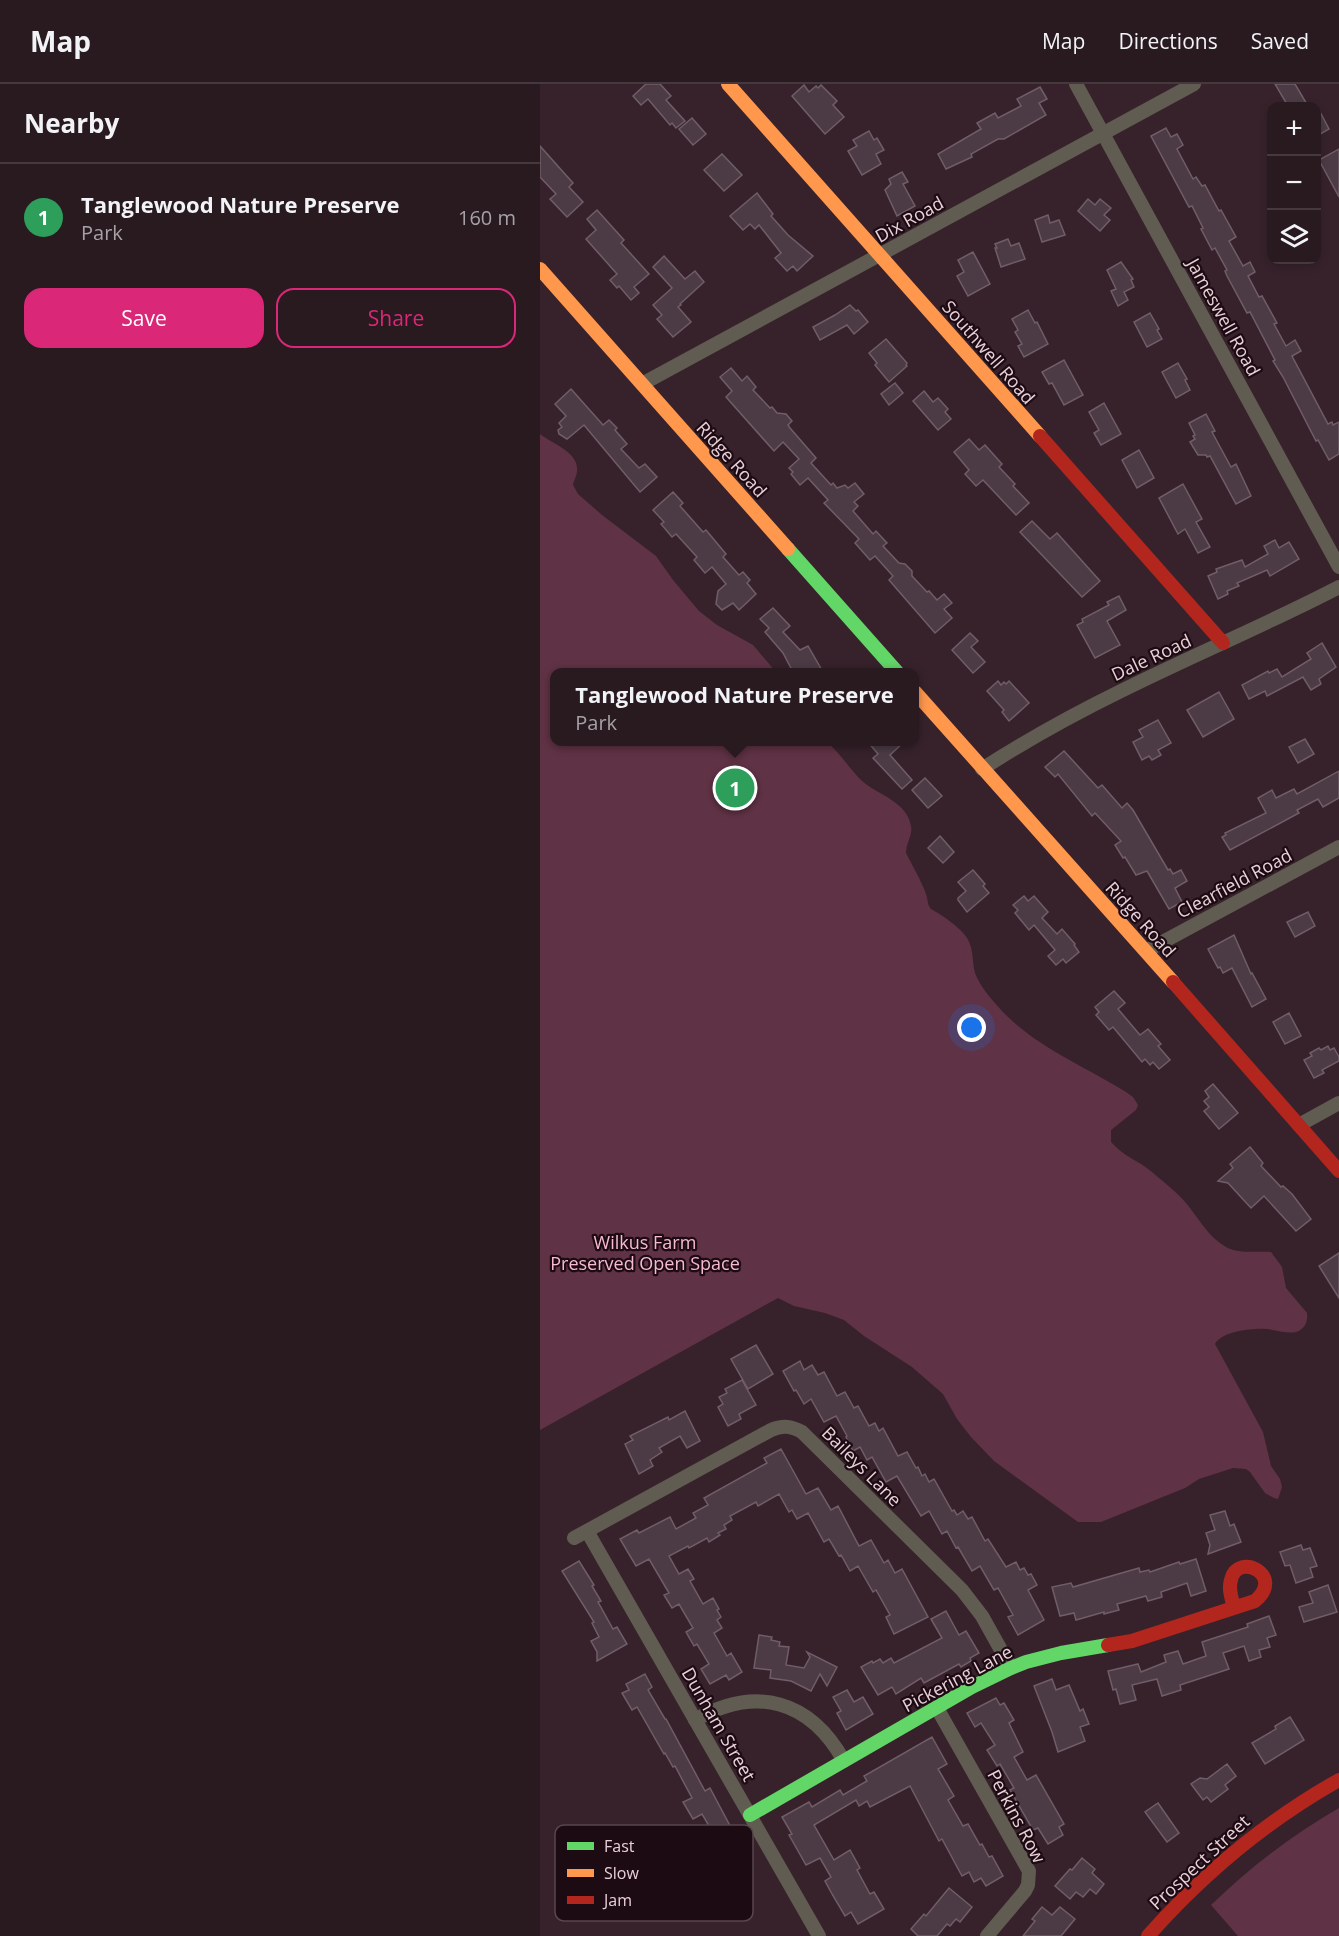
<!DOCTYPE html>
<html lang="en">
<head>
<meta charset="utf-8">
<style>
	:root { --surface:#291a20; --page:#312329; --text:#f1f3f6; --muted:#a5a1a5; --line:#45383e; --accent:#db2777 }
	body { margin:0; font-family:"Open Sans",sans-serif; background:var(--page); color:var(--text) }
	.controls { position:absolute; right:18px; top:18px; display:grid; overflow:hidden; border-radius:12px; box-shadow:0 3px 9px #0003 }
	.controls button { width:54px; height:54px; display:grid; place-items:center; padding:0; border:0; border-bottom:2px solid var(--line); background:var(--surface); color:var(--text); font:30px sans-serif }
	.you { position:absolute; left:432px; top:944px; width:21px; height:21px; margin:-15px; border:4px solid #fff; border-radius:50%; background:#1a73e8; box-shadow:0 0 0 9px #1a73e833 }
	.badge { display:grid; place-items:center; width:39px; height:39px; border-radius:50%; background:var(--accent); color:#fff; font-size:20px; font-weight:700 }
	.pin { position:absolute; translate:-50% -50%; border:3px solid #fff; box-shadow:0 2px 6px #0006 }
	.popup { position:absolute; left:10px; top:584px; width:369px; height:78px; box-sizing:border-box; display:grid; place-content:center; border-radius:12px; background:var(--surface); filter:drop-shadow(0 2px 4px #0005); font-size:20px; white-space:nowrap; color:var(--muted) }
	.popup b { font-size:22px; color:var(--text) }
	.popup::after { content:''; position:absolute; left:50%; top:100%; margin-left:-12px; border:12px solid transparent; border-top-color:var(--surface) }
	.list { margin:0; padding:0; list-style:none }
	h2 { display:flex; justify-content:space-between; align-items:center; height:78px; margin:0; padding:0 24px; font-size:26px }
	h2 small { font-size:20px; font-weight:400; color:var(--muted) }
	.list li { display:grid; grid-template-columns:39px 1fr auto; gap:18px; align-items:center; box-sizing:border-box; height:108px; padding:0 24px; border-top:2px solid var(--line) }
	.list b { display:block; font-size:22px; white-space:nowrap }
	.list p { margin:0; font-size:20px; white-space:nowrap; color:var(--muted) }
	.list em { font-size:20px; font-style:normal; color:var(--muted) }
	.actions { display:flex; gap:12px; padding:18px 24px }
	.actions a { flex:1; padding:14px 0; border:2px solid var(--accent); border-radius:18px; text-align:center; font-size:21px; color:var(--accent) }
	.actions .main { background:var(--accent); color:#fff }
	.icon { flex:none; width:33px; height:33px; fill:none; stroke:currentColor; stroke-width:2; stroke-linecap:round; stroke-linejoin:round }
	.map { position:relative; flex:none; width:799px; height:1852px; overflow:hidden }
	header { display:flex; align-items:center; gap:36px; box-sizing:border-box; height:84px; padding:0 30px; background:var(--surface); border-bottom:2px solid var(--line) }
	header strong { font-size:28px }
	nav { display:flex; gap:33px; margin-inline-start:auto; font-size:21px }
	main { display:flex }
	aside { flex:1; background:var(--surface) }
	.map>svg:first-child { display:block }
	.green { fill:#603245 }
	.building { fill:#4c3b45; stroke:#6f5d67; stroke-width:1.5 }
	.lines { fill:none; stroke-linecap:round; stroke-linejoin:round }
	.street { stroke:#605c51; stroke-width:14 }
	.fast { stroke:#63d668; stroke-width:14 }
	.slow { stroke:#ff974d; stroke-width:14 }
	.jam { stroke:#b3261e; stroke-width:14 }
	.labels { text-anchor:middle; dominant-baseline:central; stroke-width:4.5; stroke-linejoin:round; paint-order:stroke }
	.street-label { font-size:18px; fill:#e9d0d9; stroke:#1c0b12 }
	.park-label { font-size:18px; fill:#f9b9d1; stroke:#1c0b12 }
	.key { fill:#1c0b12; stroke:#5a464e; stroke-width:1.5 }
	.key-label { font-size:16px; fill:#e9d0d9 }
</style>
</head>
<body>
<header>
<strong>Map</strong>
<nav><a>Map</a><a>Directions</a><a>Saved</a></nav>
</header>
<main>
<aside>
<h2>Nearby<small></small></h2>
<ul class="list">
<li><span class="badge" style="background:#2e9e5b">1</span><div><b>Tanglewood Nature Preserve</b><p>Park</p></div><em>160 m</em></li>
</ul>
<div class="actions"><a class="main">Save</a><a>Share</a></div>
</aside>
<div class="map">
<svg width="799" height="1852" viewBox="0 0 799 1852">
	<rect width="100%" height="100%" fill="#37222b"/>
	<!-- green -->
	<g class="green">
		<path d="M 0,350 C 11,359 39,368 37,387 C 37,391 34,396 33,401 L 38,410 L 62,431 L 116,472 L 133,496 L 159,527 L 177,541 L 213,561 L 236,588 L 15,588 L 15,658 L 287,658 C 300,669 309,684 321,696 C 337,711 367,717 371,742 C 373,751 366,759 366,769 C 373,783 381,796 386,810 C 388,816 387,820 391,825 C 403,832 419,842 427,854 C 434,865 432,878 435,889 C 440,903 453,917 462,927 C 496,963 544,982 586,1008 L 593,1013 L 598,1021 L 596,1026 L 571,1046 L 571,1058 C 584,1073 598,1076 612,1088 C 622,1097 637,1108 646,1119 C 658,1133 668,1153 686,1163 C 698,1170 717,1167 731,1168 L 742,1183 L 746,1204 L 767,1229 C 768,1238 765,1245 756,1248 C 748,1250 736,1246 727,1245 C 713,1244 682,1247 675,1260 L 723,1348 L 731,1382 L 740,1395 L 742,1403 L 738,1415 L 734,1414 L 725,1409 L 710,1388 L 706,1385 L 693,1384 L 659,1395 L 645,1404 L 561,1438 L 538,1438 L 454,1377 L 431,1353 L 417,1335 L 403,1310 L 372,1283 L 324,1252 L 304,1236 L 285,1229 L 254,1222 L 238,1214 L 0,1346 Z"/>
		<path d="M 799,1724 L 799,1852 L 698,1852 L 671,1821 C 710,1783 752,1751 799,1724 Z"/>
	</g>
	<!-- building -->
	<g class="building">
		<polygon points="106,0 120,0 131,12 126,16 145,37 136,44 132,39 130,41 108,15 101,21 93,12"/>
		<polygon points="735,0 755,0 768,22 748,22"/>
		<polygon points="264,1 269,8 276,2 278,4 281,1 297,17 293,21 304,33 285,50 252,12"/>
		<polygon points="500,3 507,15 499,19 506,31 464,55 458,55 431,70 432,73 406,85 398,70 441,45 437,39 455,29 458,34 481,22 477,15"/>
		<polygon points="777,22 789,45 777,52"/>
		<polygon points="152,34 166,50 153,61 139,45"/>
		<polygon points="626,44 631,53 637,50 643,61 637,65 653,95 656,93 662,102 665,101 679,127 681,126 696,153 689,157 703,182 710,178 715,188 708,192 719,213 722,212 737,239 734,240 746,262 755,256 761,267 752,272 788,340 792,338 793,341 799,338 799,370 789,376 778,356 776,357 743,293 733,277 735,276 710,228 707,229 687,192 685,187 687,186 675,164 672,166 661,145 663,144 652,122 649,123 611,52"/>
		<polygon points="329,47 334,56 337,54 344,66 336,70 341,80 322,91 308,67 317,62 313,56"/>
		<polygon points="0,62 33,99 29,103 43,118 27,133 10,115 16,110 0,93"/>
		<polygon points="799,65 799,113 779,76"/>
		<polygon points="182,70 202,91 184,107 164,86"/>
		<polygon points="362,88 368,98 363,100 375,122 357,132 345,106 351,100 349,95"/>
		<polygon points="217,109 233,130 231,132 248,151 273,172 257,187 253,182 247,187 235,174 241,169 219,141 215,145 210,140 203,146 190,132"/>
		<polygon points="548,115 555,121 560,115 571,124 564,131 570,136 560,147 538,127"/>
		<polygon points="57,126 84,156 81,159 109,190 94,203 99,209 91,216 79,202 77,204 70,196 77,190 46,155 56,146 47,135"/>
		<polygon points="508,131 510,139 519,136 525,151 502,158 495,136"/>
		<polygon points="468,155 471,162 479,159 485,175 461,183 455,164 457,164 455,160"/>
		<polygon points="433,168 450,200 428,212 417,192 424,188 418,176"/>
		<polygon points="124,172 145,195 155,187 164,198 140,220 141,221 138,223 151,238 133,253 117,235 122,231 113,221 132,204 113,183"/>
		<polygon points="581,178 593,195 591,196 594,203 584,208 588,216 578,222 571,207 576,205 567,186"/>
		<polygon points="310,221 316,227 318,226 328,238 314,250 307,241 280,256 273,243 295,231"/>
		<polygon points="488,226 495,239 497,238 508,260 484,273 478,262 482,260 475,248 478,246 472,235"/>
		<polygon points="610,229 619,245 617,246 622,255 607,263 594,238"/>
		<polygon points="346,255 367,279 366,281 367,282 349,298 335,281 337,279 329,269"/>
		<polygon points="524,276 543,311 524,321 512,299 509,300 502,288"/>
		<polygon points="638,279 647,295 645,296 650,306 636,314 622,288"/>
		<polygon points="191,284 202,297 207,292 216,303 213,306 230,324 232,323 237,329 246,330 252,337 248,341 250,344 276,374 271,379 291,401 293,399 297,404 305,401 308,404 315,399 324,410 314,418 318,422 313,427 333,450 336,447 347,459 343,462 359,479 365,480 372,487 372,492 387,508 389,507 397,516 404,510 412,519 404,525 412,534 395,549 349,496 353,492 335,472 330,476 315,459 319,455 284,419 288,416 268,394 260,401 251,390 253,388 249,384 259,375 243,358 234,367 186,313 192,307 180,293"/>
		<polygon points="355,299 363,309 349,321 341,310"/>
		<polygon points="31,305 63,341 69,336 77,344 75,346 87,360 81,365 99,384 105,380 117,393 100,408 44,341 27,355 19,350 18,346 22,343 19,339 26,332 15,320"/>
		<polygon points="384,307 393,318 398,314 408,325 405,328 411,335 398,346 373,317"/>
		<polygon points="564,319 581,350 561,361 554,349 559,346 549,328"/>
		<polygon points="666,330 675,347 672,348 691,383 696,380 711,412 696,420 670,372 667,373 666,371 658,371 650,358 655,355 653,352 655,351 649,339"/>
		<polygon points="429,355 439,366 445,361 462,380 459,383 475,400 473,402 489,419 476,431 443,396 436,402 425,390 429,386 414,368"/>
		<polygon points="599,366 614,394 597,404 582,376"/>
		<polygon points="643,400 662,435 656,438 670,463 658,469 645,445 638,450 619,414"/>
		<polygon points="133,408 143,419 140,422 163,448 166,446 186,470 183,473 199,491 203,488 210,496 207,499 216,510 199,526 193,519 182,526 176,520 178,507 186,500 172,483 165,489 154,476 157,473 136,450 132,453 121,440 124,438 113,426"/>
		<polygon points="492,437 510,455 517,449 560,497 542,513 480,448"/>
		<polygon points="735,456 739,464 749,458 759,475 730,492 727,486 697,499 699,502 687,507 688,510 678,515 668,492 677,488 676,485 702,476 705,483 728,470 724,462"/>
		<polygon points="579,512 586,526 567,537 580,561 555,574 537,541 543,538 542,535 569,521 567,518"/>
		<polygon points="233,524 250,542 243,548 260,566 268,562 283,588 253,588 243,569 225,548 229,544 220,535"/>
		<polygon points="430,549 438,557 431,563 445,578 433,589 412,566"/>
		<polygon points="782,559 796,583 779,595 781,600 771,606 763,593 727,612 725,607 709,615 702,601 728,587 729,589 737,585 742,593 771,575 767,569"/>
		<polygon points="458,597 461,601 464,598 466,600 469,597 489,619 469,637 462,628 464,626 447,607"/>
		<polygon points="679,608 694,635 663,653 647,626"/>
		<polygon points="618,636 631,659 618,666 621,671 612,676 609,672 602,676 593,658 603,653 599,646"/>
		<polygon points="765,655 774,670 758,679 749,663"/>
		<polygon points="327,657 365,657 350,671 372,696 362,705 333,674 338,670"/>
		<polygon points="524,667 558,704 562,701 582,724 587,719 593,726 628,786 630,785 633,790 641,786 647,797 635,804 642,818 629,825 607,787 596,791 585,773 583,774 575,761 581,757 555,729 552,732 518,690 515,693 505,683"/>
		<polygon points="799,687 799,714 783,723 778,715 757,726 759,729 690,766 682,753 686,751 685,749 726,729 718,714 732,706 736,714 754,705 757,710"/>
		<polygon points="385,694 402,712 388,724 372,706"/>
		<polygon points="400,752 414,768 403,779 388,764"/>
		<polygon points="433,786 445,800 443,802 449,809 427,828 418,816 418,814 426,807 418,798"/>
		<polygon points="484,812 488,817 494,812 508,828 502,834 517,850 522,845 535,860 534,861 539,868 526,879 523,875 516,881 508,872 515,866 494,841 489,846 475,829 478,826 473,821"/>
		<polygon points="768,828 775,842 755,853 747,838"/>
		<polygon points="694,851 711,890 712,889 726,915 712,923 692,884 683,889 680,883 678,884 668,865"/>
		<polygon points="574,907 585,919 578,925 600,951 608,945 621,960 618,962 630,976 619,985 613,978 610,981 605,975 602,978 573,943 569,946 556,931 559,928 555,923"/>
		<polygon points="749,929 761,952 745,960 733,938"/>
		<polygon points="788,962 790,966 794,964 799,973 799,977 782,986 784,989 774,994 764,976 772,972 770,969 779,964 781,966"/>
		<polygon points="673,1000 698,1029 679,1045 664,1027 669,1023 664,1017 669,1013 665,1007"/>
		<polygon points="710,1063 723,1079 721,1082 741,1103 743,1102 752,1110 771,1135 756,1147 724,1112 711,1124 688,1099 678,1097 693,1084 690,1080"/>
		<polygon points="799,1169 799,1214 779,1182"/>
		<polygon points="216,1261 233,1290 208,1305 191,1275"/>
		<polygon points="260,1277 264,1286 272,1281 278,1291 284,1288 297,1312 305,1308 314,1324 318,1322 329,1342 335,1339 339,1347 343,1344 358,1372 367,1368 376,1384 378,1383 382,1392 385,1390 389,1398 394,1395 412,1427 414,1426 417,1431 423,1427 428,1435 432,1433 445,1457 448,1455 466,1483 476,1478 480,1486 484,1484 488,1491 491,1490 497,1501 488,1506 504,1536 478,1551 468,1533 473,1531 458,1504 454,1506 440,1482 432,1487 418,1463 416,1464 407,1447 402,1450 389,1427 381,1432 357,1392 346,1398 332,1373 327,1376 320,1363 313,1367 306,1353 307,1352 296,1332 284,1338 271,1315 264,1320 256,1306 254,1307 243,1287"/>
		<polygon points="202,1296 216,1321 199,1330 201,1335 188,1342 178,1323 183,1320 179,1313 187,1309 185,1305"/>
		<polygon points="145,1327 160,1357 147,1364 140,1352 119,1364 122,1368 110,1376 113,1382 99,1390 85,1360 93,1356 90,1352 128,1333 129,1336"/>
		<polygon points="241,1365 266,1410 278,1404 291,1426 298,1422 319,1462 331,1456 344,1479 348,1476 355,1489 362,1485 388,1533 354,1550 346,1533 350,1531 336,1506 333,1508 318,1482 310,1487 301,1471 299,1472 289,1455 284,1458 268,1429 257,1435 252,1426 249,1428 239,1410 218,1422 216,1418 190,1432 192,1436 184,1441 186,1445 178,1449 180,1451 169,1458 167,1454 149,1464 148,1462 129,1472 139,1490 148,1485 154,1495 150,1497 163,1520 173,1514 179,1525 177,1526 181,1533 177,1536 182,1544 174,1549 187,1572 191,1569 202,1588 189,1596 186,1591 170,1600 161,1585 169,1580 157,1560 154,1562 146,1548 153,1544 139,1520 132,1524 124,1511 129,1509 109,1475 96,1482 80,1455 97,1446 99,1449 130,1433 136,1445 156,1434 153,1429 168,1421 164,1414 227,1379 224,1374"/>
		<polygon points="685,1427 690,1442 694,1440 701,1458 668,1470 670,1461 666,1449 675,1446 670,1431"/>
		<polygon points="761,1461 763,1466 770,1464 777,1482 770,1484 773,1493 756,1499 750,1481 745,1482 740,1468"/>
		<polygon points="656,1475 666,1507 651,1512 647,1499 621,1508 622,1513 608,1517 606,1512 577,1520 579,1526 564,1530 564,1528 536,1536 534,1529 520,1532 512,1503 531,1499 533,1503 599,1484 600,1488 609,1486 610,1488 639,1478 640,1480"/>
		<polygon points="39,1477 54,1501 52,1502 61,1517 58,1518 73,1545 77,1543 87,1560 57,1577 57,1568 51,1557 59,1553 52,1539 54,1538 22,1487"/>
		<polygon points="788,1501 797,1528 764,1538 759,1523 773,1519 769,1508"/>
		<polygon points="406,1527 419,1551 426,1547 439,1569 430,1574 431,1577 421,1583 419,1580 384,1599 381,1594 356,1610 352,1603 338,1611 321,1583 332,1577 333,1579 340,1575 343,1579 351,1574 354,1579 402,1554 391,1535"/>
		<polygon points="729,1532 736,1551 727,1554 730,1563 719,1566 721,1573 709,1577 704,1562 683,1569 689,1585 640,1601 641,1606 622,1612 617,1595 592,1601 596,1616 580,1620 576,1605 573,1606 568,1587 598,1580 601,1588 626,1578 624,1571 638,1567 643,1580 666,1572 662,1558 708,1543 707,1540"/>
		<polygon points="219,1551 232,1553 231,1556 240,1558 239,1562 249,1563 246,1581 264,1584 270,1573 267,1568 297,1583 287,1602 280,1590 271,1607 251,1597 230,1594 231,1586 214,1584"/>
		<polygon points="105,1590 112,1603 108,1606 125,1635 126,1635 165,1707 170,1704 195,1751 200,1749 208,1762 189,1773 186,1768 179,1772 169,1755 175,1752 162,1730 153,1735 143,1718 152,1714 135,1682 133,1683 125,1669 124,1670 97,1623 92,1626 82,1609 89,1606 86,1600"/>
		<polygon points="512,1595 516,1606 529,1601 540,1627 543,1625 549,1640 540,1643 545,1657 518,1668 512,1648 494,1602"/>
		<polygon points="307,1606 314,1618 323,1613 333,1630 306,1646 297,1629 301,1627 293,1613"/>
		<polygon points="456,1614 460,1621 464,1619 474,1636 469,1639 483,1668 474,1673 487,1696 496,1691 524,1740 519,1743 523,1751 508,1760 498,1744 493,1746 470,1706 474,1704 460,1680 457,1682 447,1666 455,1661 441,1639 435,1643 427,1629"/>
		<polygon points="750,1633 764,1656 725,1680 712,1659 736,1645 735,1642"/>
		<polygon points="392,1653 407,1680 398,1685 414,1712 408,1716 423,1742 428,1740 440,1761 442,1760 449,1773 452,1772 463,1792 446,1802 441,1794 434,1798 429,1788 422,1792 402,1755 399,1757 370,1702 330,1723 327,1717 319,1722 316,1716 274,1741 294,1776 310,1766 320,1784 317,1786 330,1810 334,1808 344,1825 318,1840 311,1828 305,1832 292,1810 285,1797 291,1793 280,1774 266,1781 249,1751 252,1750 242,1733 269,1718 272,1723 300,1706 303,1711 327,1697 324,1692"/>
		<polygon points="687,1680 696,1692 685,1701 688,1705 671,1718 667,1713 663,1716 651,1700 660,1694 667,1695"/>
		<polygon points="618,1719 639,1749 627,1758 605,1728"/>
		<polygon points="542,1774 555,1785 552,1789 564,1800 556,1810 550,1805 543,1813 536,1808 530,1815 515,1802 530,1785 532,1786"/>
		<polygon points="409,1804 432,1823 420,1838 416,1835 410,1842 407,1840 397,1852 378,1852 371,1845 384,1830 386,1832"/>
		<polygon points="502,1823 512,1831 520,1823 535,1835 521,1852 483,1852 495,1837 492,1835"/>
	</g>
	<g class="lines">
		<!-- street -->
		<g class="street">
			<polyline points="536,0 799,483"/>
			<polyline points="102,300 654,0"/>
			<path d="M 442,685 C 487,656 534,630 581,607 C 653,571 728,540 799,503"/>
			<polyline points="606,867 799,763"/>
			<polyline points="759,1041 799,1019"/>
			<polyline points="47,1447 279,1852"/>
			<path d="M 34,1454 L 231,1346 C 243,1341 251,1342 262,1348 L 422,1506 L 442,1532 L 471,1584"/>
			<polyline points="397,1624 489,1787 488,1801 485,1807 447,1852"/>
			<path d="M 155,1636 C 216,1601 270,1616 304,1677"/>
		</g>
		<!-- fast -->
		<g class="fast">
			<polyline points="248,465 357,588"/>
			<polyline points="210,1731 432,1603 471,1584 486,1578 521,1569 568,1561"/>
		</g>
		<!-- slow -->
		<g class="slow">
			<polyline points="188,0 500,352"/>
			<polyline points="0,185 248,465"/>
			<polyline points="375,608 633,898"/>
		</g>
		<!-- jam -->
		<g class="jam">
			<polyline points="500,352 683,559"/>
			<polyline points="633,898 799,1087"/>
			<path d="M 568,1561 L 592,1557 L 715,1517 C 746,1491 697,1467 691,1496 C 688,1505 692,1515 694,1524"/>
			<path d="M 608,1852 C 664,1789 726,1737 799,1696"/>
		</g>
	</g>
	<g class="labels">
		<!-- street labels -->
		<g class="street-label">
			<text transform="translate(369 135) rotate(-29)">Dix Road</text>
			<text transform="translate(684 233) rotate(61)">Jameswell Road</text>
			<text transform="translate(449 268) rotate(49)">Southwell Road</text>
			<text transform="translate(192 375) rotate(48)">Ridge Road</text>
			<text transform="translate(611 573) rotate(-25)">Dale Road</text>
			<text transform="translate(694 799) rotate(-28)">Clearfield Road</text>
			<text transform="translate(601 835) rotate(48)">Ridge Road</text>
			<text transform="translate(322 1382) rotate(45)">Baileys Lane</text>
			<text transform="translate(417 1594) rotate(-28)">Pickering Lane</text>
			<text transform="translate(179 1640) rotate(60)">Dunham Street</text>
			<text transform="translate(477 1732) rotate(62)">Perkins Row</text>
			<text transform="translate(659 1778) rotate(-43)">Prospect Street</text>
		</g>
		<!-- park labels -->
		<g class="park-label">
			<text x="105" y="1158">Wilkus Farm<tspan x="105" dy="21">Preserved Open Space</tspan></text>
		</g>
	</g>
	<!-- legend -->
	<rect x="15" y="1741" width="198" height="96" rx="9" class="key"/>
	<rect x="27" y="1758" width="27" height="8" fill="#63d668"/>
	<rect x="27" y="1785" width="27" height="8" fill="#ff974d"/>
	<rect x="27" y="1812" width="27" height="8" fill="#b3261e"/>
	<g class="key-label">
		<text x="64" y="1768">Fast</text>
		<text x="64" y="1795">Slow</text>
		<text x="64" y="1822">Jam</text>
	</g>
</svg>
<div class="controls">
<button>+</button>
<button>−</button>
<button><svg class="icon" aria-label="layers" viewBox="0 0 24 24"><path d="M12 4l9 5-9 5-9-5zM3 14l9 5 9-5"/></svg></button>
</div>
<div class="you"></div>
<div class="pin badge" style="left:195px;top:704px;background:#2e9e5b">1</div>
<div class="popup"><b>Tanglewood Nature Preserve</b>Park</div>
</div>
</main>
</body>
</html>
